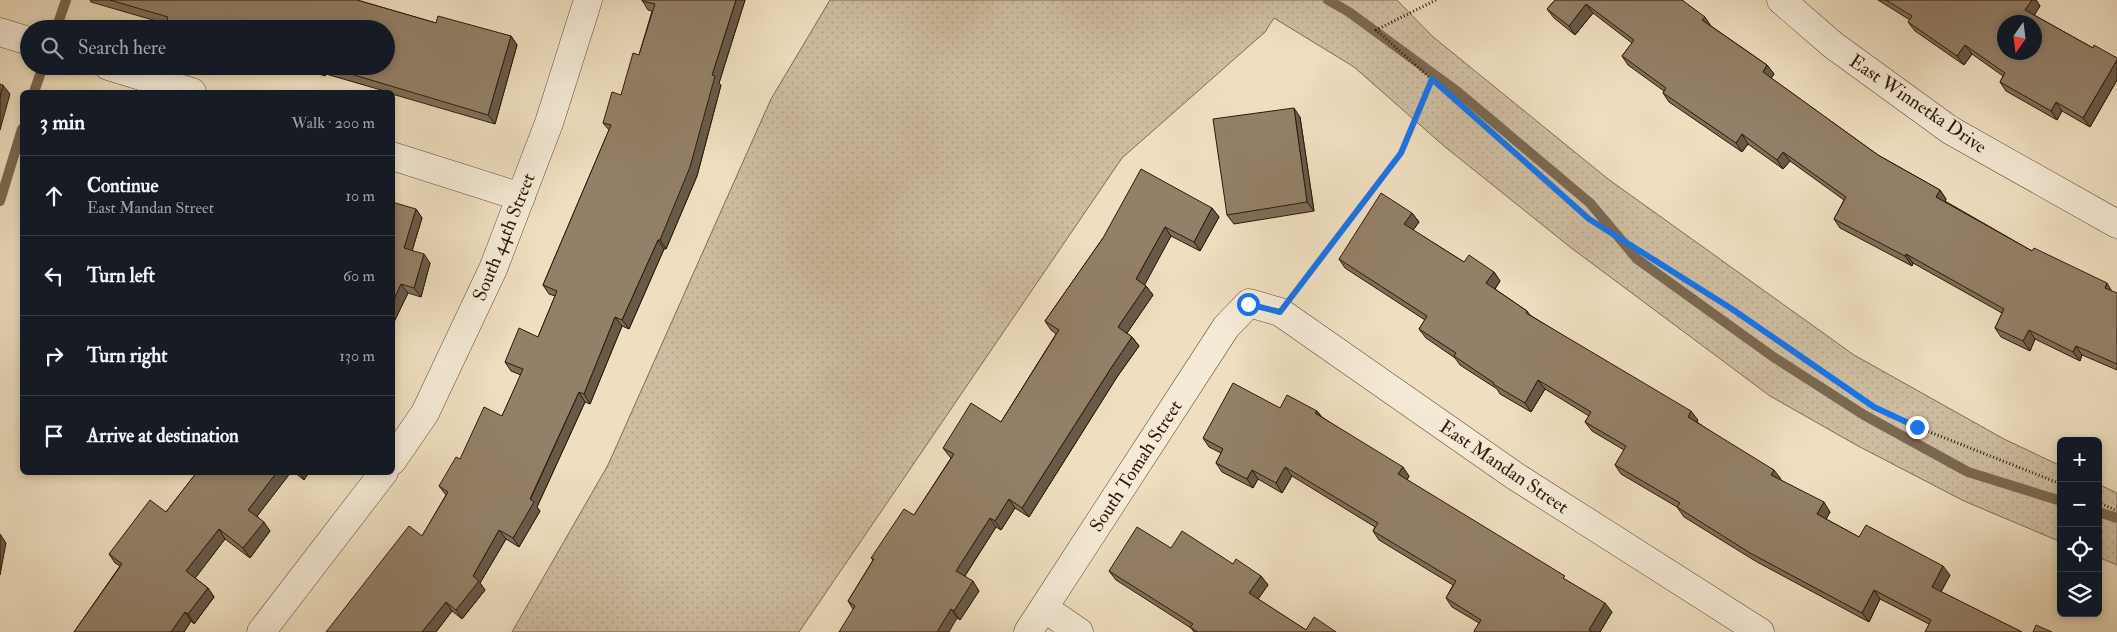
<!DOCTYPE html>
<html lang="en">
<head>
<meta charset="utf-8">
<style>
	:root { --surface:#171b24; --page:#242831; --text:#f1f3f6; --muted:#9ea1a6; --line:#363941 }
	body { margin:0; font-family:"IM FELL Double Pica",serif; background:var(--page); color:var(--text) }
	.controls { position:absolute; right:15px; bottom:15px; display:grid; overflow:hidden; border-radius:8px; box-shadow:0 2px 8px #0003 }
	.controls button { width:45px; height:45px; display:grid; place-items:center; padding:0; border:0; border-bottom:1px solid var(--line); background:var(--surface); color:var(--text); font:25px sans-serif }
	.compass { position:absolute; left:1997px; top:15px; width:45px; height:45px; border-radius:50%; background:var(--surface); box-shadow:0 2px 8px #0003; rotate:194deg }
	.stop { position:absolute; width:15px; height:15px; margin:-11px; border:4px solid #1a73e8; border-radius:50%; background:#fff }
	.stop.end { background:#1a73e8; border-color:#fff; box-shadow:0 1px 5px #0008 }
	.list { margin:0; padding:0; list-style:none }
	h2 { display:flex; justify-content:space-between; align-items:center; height:65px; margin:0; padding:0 20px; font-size:21px }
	h2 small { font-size:16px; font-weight:400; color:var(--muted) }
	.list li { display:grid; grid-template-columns:32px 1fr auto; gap:15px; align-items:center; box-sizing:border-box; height:80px; padding:0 20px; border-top:1px solid var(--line) }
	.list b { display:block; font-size:19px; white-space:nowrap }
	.list p { margin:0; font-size:16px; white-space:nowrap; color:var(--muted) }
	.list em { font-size:16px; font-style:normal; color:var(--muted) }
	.icon { flex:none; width:28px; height:28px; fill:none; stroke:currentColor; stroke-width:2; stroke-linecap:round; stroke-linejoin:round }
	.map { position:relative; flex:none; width:2117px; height:632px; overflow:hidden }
	.search { position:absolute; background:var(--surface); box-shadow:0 2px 8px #0003; left:20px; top:20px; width:375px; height:55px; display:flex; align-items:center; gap:12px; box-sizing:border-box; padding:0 18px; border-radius:28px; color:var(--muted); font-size:19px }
	.panel { position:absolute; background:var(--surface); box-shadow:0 2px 8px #0003; left:20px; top:90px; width:375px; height:385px; border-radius:8px }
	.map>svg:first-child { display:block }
	.grass { fill:url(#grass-dots); stroke:#7e6b54 }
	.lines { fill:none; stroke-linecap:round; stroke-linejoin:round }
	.stream { stroke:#7b6851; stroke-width:10 }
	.minor-casing { stroke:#5f4a36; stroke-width:29 }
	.path { stroke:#2f1908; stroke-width:3; stroke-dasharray:1 2.5; stroke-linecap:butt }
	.minor { stroke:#f5ead6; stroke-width:28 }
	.wall { fill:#7e6e59; stroke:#2f1908 }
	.shaded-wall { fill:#675a49; stroke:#2f1908 }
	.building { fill:#938068; stroke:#2f1908; fill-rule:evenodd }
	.route { stroke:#1a73e8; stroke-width:6 }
	.labels { text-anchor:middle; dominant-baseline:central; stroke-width:5; stroke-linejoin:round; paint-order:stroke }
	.street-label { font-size:19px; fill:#2f1908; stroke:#f5ead6 }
</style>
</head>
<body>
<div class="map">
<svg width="2117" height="632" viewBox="0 0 2117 632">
	<defs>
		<pattern id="grass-dots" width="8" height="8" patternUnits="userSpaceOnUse" patternTransform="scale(1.25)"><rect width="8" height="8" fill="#cebda1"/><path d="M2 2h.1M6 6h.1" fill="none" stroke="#b1a289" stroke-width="1.8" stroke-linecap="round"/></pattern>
	</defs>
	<rect width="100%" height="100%" fill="#efdfc0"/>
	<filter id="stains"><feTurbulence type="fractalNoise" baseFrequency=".004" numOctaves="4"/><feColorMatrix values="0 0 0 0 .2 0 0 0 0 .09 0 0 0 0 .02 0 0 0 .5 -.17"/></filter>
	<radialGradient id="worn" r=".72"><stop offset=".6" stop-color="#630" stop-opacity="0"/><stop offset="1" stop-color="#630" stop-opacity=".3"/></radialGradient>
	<!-- grass -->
	<g class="grass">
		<polygon points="830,0 1397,0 1432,36 1608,179 1854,355 2004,439 2061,466 2061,542 1964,501 1858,446 1770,396 1570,247 1444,146 1354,67 1274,18 1265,32 1122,158 799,632 512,632 608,465 771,99"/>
		<polygon points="2098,484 2117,493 2117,565 2098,557"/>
	</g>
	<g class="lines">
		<!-- stream -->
		<g class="stream">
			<polyline points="1328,0 1349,12 1458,92 1590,203 1637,259 1772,356 1864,415 1968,472 2061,501"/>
			<polyline points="56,29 66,0"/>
			<polyline points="34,92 43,66"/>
			<polyline points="0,201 22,129"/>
			<polyline points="2098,512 2117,518"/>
		</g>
		<!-- minor casing -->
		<g class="minor-casing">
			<g id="minor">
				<polyline points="1781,0 1833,45 1950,130 2117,224"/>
				<polyline points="0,32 29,41"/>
				<polyline points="108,66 192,92"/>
				<polyline points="392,156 521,197"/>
				<polyline points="392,461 425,413 493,269 549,123 588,0"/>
				<polyline points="1044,608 1079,632"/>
				<polyline points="261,632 384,472"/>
				<polyline points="1028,632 1226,327 1249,303 1280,312 1515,476 1760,632"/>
			</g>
		</g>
		<!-- path -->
		<g class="path">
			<polyline points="1436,0 1376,30 1589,219 1732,309 1875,407 1917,427 2061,484"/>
			<polyline points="1299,288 1401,153 1432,79"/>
			<polyline points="2098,502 2117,511"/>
		</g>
		<!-- minor -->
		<use href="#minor" class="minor"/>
	</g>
	<!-- wall -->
	<g class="wall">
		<polygon points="90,0 357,0 436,23 511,36 517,45 495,124 392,94 392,92 388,92 326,74 325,76 293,66 386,66 386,29 173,29 170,25 91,2"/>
		<polygon points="642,0 745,0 719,83 721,85 697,176 666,249 664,249 629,329 622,326 590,404 585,402 537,507 540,511 519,547 506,539 480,583 485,590 462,619 452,611 436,632 326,632 422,536 446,495 439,486 460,459 502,416 521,375 511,371 505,362 538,337 555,296 549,294 543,285 609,130 603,123 621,95 639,55 652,11 648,10"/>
		<polygon points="1555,0 1682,0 1711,26 1767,65 1774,74 1771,78 1878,155 1940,190 1946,199 1945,201 2032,251 2117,294 2117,370 2082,355 2080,361 2035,339 2030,351 2001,337 1995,328 2002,313 1913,263 1912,266 1840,228 1834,219 1844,200 1790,161 1783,169 1748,144 1742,152 1669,102 1663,93 1664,91 1628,65 1622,56 1632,43 1593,13 1575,35 1554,18 1547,9"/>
		<polygon points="1878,0 2036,0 2040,6 2034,15 2093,48 2117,58 2117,80 2090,127 2062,111 2057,120 2006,91 2000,82 2003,76 1972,54 1964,65 1915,31 1908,22 1910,20"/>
		<polygon points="1300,117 1314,211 1234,224 1227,215"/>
		<polygon points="1212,208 1219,217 1200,251 1171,236 1144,285 1146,286 1153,295 1127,333 1132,337 1139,346 1117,377 1029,517 1015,508 1001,530 996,527 965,576 979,591 960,620 957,618 853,609 848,601 873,560 871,558 914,515 951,458 950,457 943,448 1001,422 1056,334 1051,330 1045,321 1103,238"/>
		<polygon points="416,209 422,218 412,251 430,263 421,297 408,293 392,326"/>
		<polygon points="1412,213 1419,222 1413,230 1464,262 1494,272 1500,281 1495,289 1527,311 1530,315 1698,420 1697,422 1781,480 1830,512 1826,519 1859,537 1950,575 1941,592 2022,632 1929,624 1880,599 1869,622 1757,562 1684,517 1677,507 1621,474 1615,465 1624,450 1592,431 1585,422 1589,416 1545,389 1531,412 1500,394 1497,389 1460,365 1455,358 1426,338 1419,329 1425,320 1345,268 1339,259"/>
		<polygon points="1280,408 1317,411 1322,417 1409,476 1407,480 1569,582 1612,612 1600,632 1474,632 1479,623 1452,607 1446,598 1453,585 1379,540 1373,531 1375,527 1292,476 1282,493 1258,479 1253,488 1222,472 1216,463 1221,453 1209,447 1203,438"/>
		<polygon points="197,472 291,472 257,516 270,531 250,558 225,539 195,578 208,588 214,597 194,624 191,621 184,632 74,632 120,566 115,563 109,554 166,512"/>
		<polygon points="294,472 309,472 304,480"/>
		<polygon points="1171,548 1233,564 1261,576 1268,585 1258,599 1306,630 1336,632 1194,632 1191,628 1116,580 1109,571"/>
	</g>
	<!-- shaded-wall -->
	<g class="shaded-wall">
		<polygon points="736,0 745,0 719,83 721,85 697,176 666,249 660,240 712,75"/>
		<polygon points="2032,0 2036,0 2040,6 2032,19 2025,10"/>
		<polygon points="1586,4 1593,13 1575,35 1569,26"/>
		<polygon points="1705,17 1711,26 1708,29 1702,20"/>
		<polygon points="246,20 252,29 243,29"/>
		<polygon points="199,22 204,29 197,29"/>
		<polygon points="511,36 517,45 495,124 488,115"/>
		<polygon points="1965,45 1972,54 1964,65 1957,56"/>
		<polygon points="2117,60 2117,80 2090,127 2083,118"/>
		<polygon points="1767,65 1774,74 1769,81 1763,72"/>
		<polygon points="319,66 321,66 326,74 325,76"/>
		<polygon points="3,85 10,94 0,130 0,98"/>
		<polygon points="2056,102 2062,111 2057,120 2051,111"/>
		<polygon points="1294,108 1300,117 1314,211 1307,202"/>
		<polygon points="1742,134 1748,144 1742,152 1736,143"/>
		<polygon points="1783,152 1790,161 1783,169 1777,160"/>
		<polygon points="1940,190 1946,199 1943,206 1936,197"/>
		<polygon points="1212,208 1219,217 1200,251 1194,242"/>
		<polygon points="416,209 422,218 410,257 404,248"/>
		<polygon points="1412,213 1419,222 1411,233 1404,224"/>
		<polygon points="1165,227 1171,236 1143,288 1136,279"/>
		<polygon points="658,240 664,249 629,329 622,320"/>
		<polygon points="424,254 430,263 421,297 414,288"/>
		<polygon points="1906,254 1913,263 1912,266 1905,256"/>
		<polygon points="1494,272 1500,281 1492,293 1486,283"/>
		<polygon points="2107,283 2113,293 2105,288"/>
		<polygon points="401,284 408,293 392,326 392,303"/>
		<polygon points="1146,286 1153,295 1125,336 1118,327"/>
		<polygon points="615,317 622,326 590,404 584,394"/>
		<polygon points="2029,330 2035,339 2030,351 2023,341"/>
		<polygon points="1132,337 1139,346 1117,377 1029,517 1022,508 1111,368"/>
		<polygon points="2076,346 2082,355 2080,361 2073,352"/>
		<polygon points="1538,380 1545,389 1531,412 1525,403"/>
		<polygon points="579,392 585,402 537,507 540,511 519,547 513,538"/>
		<polygon points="1317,411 1323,420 1315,413"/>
		<polygon points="1691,411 1698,420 1694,426 1688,417"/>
		<polygon points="1285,467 1292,476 1282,493 1276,483"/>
		<polygon points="1403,467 1409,476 1405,483 1398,474"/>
		<polygon points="1252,470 1258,479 1253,488 1247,479"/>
		<polygon points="1774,470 1781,479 1778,484 1771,475"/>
		<polygon points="277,472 291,472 255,519 248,510"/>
		<polygon points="300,472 309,472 304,480"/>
		<polygon points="1009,499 1015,508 1001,530 995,521"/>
		<polygon points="1824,502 1830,512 1824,523 1817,514"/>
		<polygon points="990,518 996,527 962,580 956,571"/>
		<polygon points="264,522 270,531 250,558 243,548"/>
		<polygon points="219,529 225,539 193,581 186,571"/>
		<polygon points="499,530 506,539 480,583 485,590 462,619 456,610 473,576"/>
		<polygon points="0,534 6,543 0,575"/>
		<polygon points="1943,566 1950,575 1938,597 1932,587"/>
		<polygon points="1261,576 1268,585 1256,602 1249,593"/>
		<polygon points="973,581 979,591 960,620 954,611"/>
		<polygon points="208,588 214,597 194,624 188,614"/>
		<polygon points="1874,590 1880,599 1869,622 1862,613"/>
		<polygon points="446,602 452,611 436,632 422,632"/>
		<polygon points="1605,603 1612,612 1600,632 1590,632 1589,630"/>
		<polygon points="951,609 957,618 949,632 937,632"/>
		<polygon points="185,612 191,621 184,632 171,632"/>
	</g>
	<!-- building -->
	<g class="building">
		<polygon points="110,0 357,0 436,23 438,16 511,36 488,115 324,66 386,66 386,29 274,29 246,20 243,29 223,29 199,22 197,29 167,20 168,17"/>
		<polygon points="642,0 736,0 712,75 715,76 690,167 660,240 658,240 622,320 615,317 584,394 579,392 530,499 534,502 513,538 499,530 473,576 479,581 456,610 446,602 422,632 326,632 409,526 422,536 448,492 439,486 456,457 460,459 484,407 502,416 523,369 505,362 519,328 538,337 557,291 543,285 611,125 603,123 612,92 621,95 633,53 639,55 655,4 642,1"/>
		<polygon points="1555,0 1682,0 1705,17 1702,20 1767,65 1763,72 1878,155 1940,190 1936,197 2032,251 2034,248 2107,283 2105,288 2117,293 2117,364 2076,346 2073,352 2029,330 2023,341 1995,328 2004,309 1906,254 1905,256 1834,219 1846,197 1783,152 1777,160 1742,134 1736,143 1663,93 1666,88 1622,56 1634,40 1586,4 1569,26 1547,9"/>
		<path d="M 1886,0 L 2032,0 L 2025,10 L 2093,48 L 2094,45 L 2117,58 L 2117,60 L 2083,118 L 2056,102 L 2051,111 L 2000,82 L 2005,73 L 1965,45 L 1957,56 L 1908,22 L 1912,16 ZM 2004,22 L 2034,22 L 2034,52 L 2004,52 Z"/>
		<polygon points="0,84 3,85 0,98"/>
		<polygon points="1294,108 1307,202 1227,215 1213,119"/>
		<polygon points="1141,169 1212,208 1194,242 1165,227 1136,279 1146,286 1118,327 1132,337 1111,368 1022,508 1009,499 995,521 990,518 956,571 973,581 954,611 951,609 937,632 839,632 855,606 848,601 874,559 871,558 904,509 914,515 954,454 943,448 971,403 1001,422 1059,330 1045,321 1103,238"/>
		<polygon points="1381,193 1412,213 1404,224 1464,262 1469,255 1494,272 1486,283 1527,311 1526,313 1691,411 1688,417 1774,470 1771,475 1824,502 1817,514 1859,537 1866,525 1943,566 1932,587 2022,632 1925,632 1931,620 1874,590 1862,613 1750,553 1677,507 1680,503 1615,465 1626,446 1585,422 1591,412 1538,380 1525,403 1493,384 1494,383 1454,356 1456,353 1419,329 1427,316 1339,259"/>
		<polygon points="392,202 416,209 404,248 424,254 414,288 401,284 392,303"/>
		<polygon points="1233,383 1280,408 1287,395 1317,411 1315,413 1403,467 1398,474 1565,576 1563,578 1605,603 1589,630 1592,632 1475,632 1474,631 1481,620 1446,598 1456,581 1373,531 1378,523 1285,467 1276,483 1252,470 1247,479 1216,463 1223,449 1203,438"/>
		<polygon points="197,472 277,472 248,510 264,522 243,548 219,529 186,571 208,588 188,614 185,612 171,632 74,632 122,564 109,554 150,500 166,512"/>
		<polygon points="1137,527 1171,548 1182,531 1233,564 1236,559 1261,576 1249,593 1306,630 1314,617 1336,632 1198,632 1190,627 1193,624 1109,571"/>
		<polygon points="2036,625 2052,632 2033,632"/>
	</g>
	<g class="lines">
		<!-- route -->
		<polyline class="route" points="1248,304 1280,312 1401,153 1432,79 1589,219 1732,309 1874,407 1917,427"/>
	</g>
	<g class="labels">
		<!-- street labels -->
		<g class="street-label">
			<text transform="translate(1918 104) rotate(34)">East Winnetka Drive</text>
			<text transform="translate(504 237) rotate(-68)">South 44th Street</text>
			<text transform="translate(1136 466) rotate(-57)">South Tomah Street</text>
			<text transform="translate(1504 467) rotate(34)">East Mandan Street</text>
		</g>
	</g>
	<rect width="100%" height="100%" filter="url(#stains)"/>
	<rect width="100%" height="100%" fill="url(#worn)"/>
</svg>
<div class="controls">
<button>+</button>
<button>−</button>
<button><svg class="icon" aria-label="locate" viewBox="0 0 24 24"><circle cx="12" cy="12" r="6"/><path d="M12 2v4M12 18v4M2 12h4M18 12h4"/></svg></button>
<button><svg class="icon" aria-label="layers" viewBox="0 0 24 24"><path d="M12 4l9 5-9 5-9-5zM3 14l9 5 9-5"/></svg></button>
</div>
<svg class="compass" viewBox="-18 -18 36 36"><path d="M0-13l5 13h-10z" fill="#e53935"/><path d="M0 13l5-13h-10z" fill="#9ea1a6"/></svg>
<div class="stop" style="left:1248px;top:304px"></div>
<div class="stop end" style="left:1917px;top:427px"></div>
<div class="search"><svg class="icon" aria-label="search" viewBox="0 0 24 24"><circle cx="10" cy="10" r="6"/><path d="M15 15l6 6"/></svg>Search here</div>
<section class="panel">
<h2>3 min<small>Walk · 200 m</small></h2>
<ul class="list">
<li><svg class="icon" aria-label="ahead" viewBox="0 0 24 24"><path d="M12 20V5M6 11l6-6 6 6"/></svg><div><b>Continue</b><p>East Mandan Street</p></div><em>10 m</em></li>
<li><svg class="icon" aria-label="left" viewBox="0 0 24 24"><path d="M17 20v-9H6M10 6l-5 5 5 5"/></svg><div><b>Turn left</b></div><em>60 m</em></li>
<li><svg class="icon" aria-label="right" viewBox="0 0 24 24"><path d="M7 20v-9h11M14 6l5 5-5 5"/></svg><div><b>Turn right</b></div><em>130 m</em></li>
<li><svg class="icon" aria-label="arrive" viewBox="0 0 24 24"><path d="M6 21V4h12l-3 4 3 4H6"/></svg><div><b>Arrive at destination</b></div></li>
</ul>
</section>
</div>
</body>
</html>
